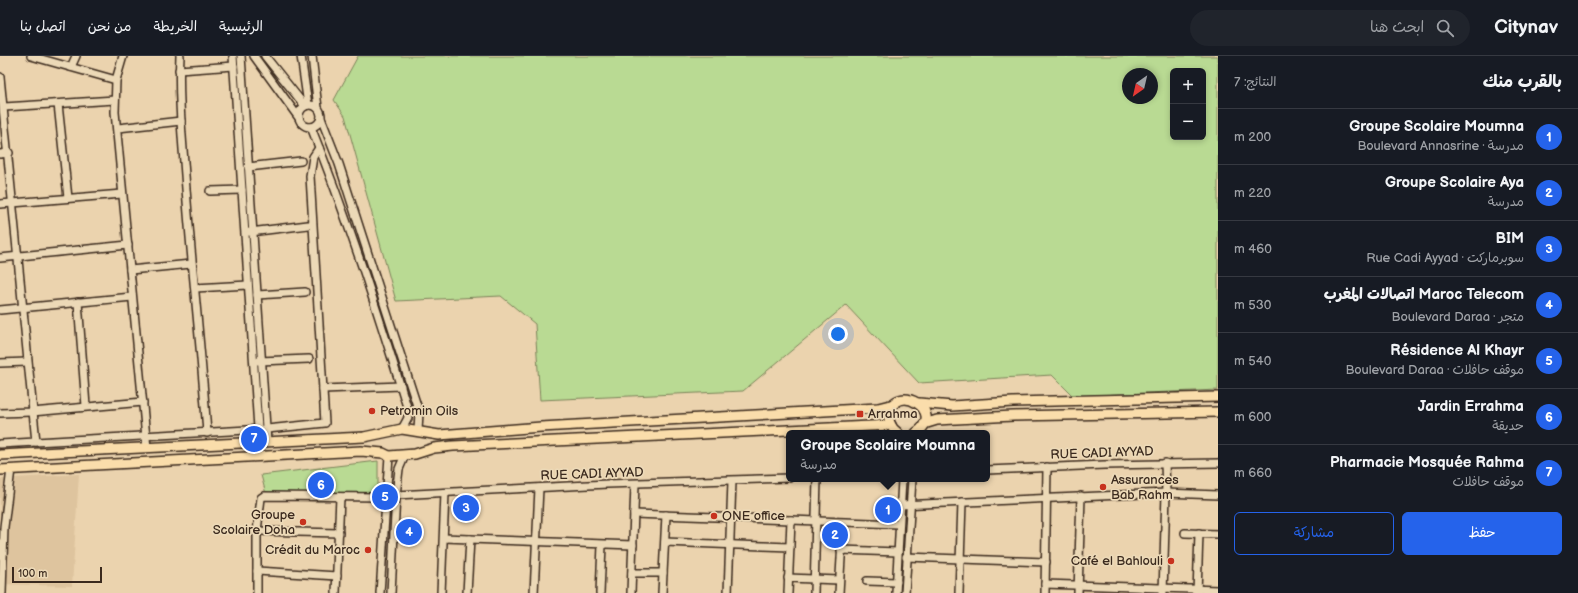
<!DOCTYPE html>
<html lang="ar">
<head>
<meta charset="utf-8">
<style>
	:root { --surface:#171b24; --page:#20242c; --text:#f1f3f6; --muted:#9ea1a6; --line:#363941; --accent:#2563eb }
	body { margin:0; font-family:"Balsamiq Sans","Playpen Sans Arabic",sans-serif; background:var(--page); color:var(--text); direction:rtl }
	.controls { position:absolute; right:12px; top:12px; display:grid; overflow:hidden; border-radius:6px; box-shadow:0 2px 6px #0003 }
	.controls button { width:36px; height:36px; display:grid; place-items:center; padding:0; border:0; border-bottom:1px solid var(--line); background:var(--surface); color:var(--text); font:20px sans-serif }
	.compass { position:absolute; left:1122px; top:12px; width:36px; height:36px; border-radius:50%; background:var(--surface); box-shadow:0 2px 6px #0003; rotate:214deg }
	.scale { position:absolute; left:12px; bottom:10px; width:90px; box-sizing:border-box; padding-left:4px; border:2px solid #3b2a1e; border-top:0; font-size:11px; line-height:14px; white-space:nowrap; color:#3b2a1e; -webkit-text-stroke:3px #ecd9b7; paint-order:stroke }
	.you { position:absolute; left:838px; top:278px; width:14px; height:14px; margin:-10px; border:3px solid #fff; border-radius:50%; background:#1a73e8; box-shadow:0 0 0 6px #1a73e833 }
	.badge { display:grid; place-items:center; width:26px; height:26px; border-radius:50%; background:var(--accent); color:#fff; font-size:13px; font-weight:700 }
	.pin { position:absolute; translate:-50% -50%; border:2px solid #fff; box-shadow:0 1px 4px #0006 }
	.popup { position:absolute; left:786px; top:374px; width:204px; height:52px; box-sizing:border-box; display:grid; place-content:center; border-radius:6px; background:var(--surface); filter:drop-shadow(0 1px 3px #0005); font-size:13px; white-space:nowrap; color:var(--muted) }
	.popup b { font-size:15px; color:var(--text) }
	.popup::after { content:''; position:absolute; left:50%; top:100%; margin-left:-8px; border:8px solid transparent; border-top-color:var(--surface) }
	.list { margin:0; padding:0; list-style:none }
	h2 { display:flex; justify-content:space-between; align-items:center; height:52px; margin:0; padding:0 16px; font-size:17px }
	h2 small { font-size:13px; font-weight:400; color:var(--muted) }
	.list li { display:grid; grid-template-columns:26px 1fr auto; gap:12px; align-items:center; box-sizing:border-box; height:56px; padding:0 16px; border-top:1px solid var(--line) }
	.list b { display:block; font-size:15px; white-space:nowrap }
	.list p { margin:0; font-size:13px; white-space:nowrap; color:var(--muted) }
	.list em { font-size:13px; font-style:normal; color:var(--muted) }
	.actions { display:flex; gap:8px; padding:12px 16px }
	.actions a { flex:1; padding:9px 0; border:1px solid var(--accent); border-radius:6px; text-align:center; font-size:14px; color:var(--accent) }
	.actions .main { background:var(--accent); color:#fff }
	.icon { flex:none; width:22px; height:22px; fill:none; stroke:currentColor; stroke-width:2; stroke-linecap:round; stroke-linejoin:round }
	.map { position:relative; flex:none; width:1218px; height:537px; overflow:hidden; direction:ltr }
	header { display:flex; align-items:center; gap:24px; box-sizing:border-box; height:56px; padding:0 20px; background:var(--surface); border-bottom:1px solid var(--line) }
	header strong { font-size:19px }
	nav { display:flex; gap:22px; margin-inline-start:auto; font-size:14px }
	.search { width:280px; height:36px; background:var(--page); display:flex; align-items:center; gap:10px; box-sizing:border-box; padding:0 14px; border-radius:22px; color:var(--muted); font-size:15px }
	main { display:flex }
	aside { flex:1; background:var(--surface) }
	.map>svg:first-child { display:block }
	.built { fill:#dec49e }
	.green { fill:#b9da93; stroke:#7a8258; fill-rule:evenodd }
	.lines { fill:none; stroke-linecap:round; stroke-linejoin:round }
	.minor-casing { stroke:#3b2a1e; stroke-width:10 }
	.major-casing { stroke:#3b2a1e; stroke-width:12 }
	.minor { stroke:#ecd9b7; stroke-width:7 }
	.major { stroke:#faddab; stroke-width:9 }
	.poi-dot { fill:#c8321e; stroke:#ecd9b7; stroke-width:1.5 }
	.labels { text-anchor:middle; dominant-baseline:central; stroke-width:3.5; stroke-linejoin:round; paint-order:stroke }
	.poi-label { font-size:13px; fill:#3b2a1e; stroke:#ecd9b7; text-anchor:start }
	.street-label { font-size:13px; fill:#3b2a1e; stroke:#ecd9b7 }
</style>
</head>
<body>
<header>
<strong>Citynav</strong>
<div class="search"><svg class="icon" aria-label="search" viewBox="0 0 24 24"><circle cx="10" cy="10" r="6"/><path d="M15 15l6 6"/></svg>ابحث هنا</div>
<nav><a>الرئيسية</a><a>الخريطة</a><a>من نحن</a><a>اتصل بنا</a></nav>
</header>
<main>
<aside>
<h2>بالقرب منك<small>النتائج: 7</small></h2>
<ul class="list">
<li><span class="badge">1</span><div><b>Groupe Scolaire Moumna</b><p>مدرسة · Boulevard Annasrine</p></div><em>200 m</em></li>
<li><span class="badge">2</span><div><b>Groupe Scolaire Aya</b><p>مدرسة</p></div><em>220 m</em></li>
<li><span class="badge">3</span><div><b>BIM</b><p>سوبرماركت · Rue Cadi Ayyad</p></div><em>460 m</em></li>
<li><span class="badge">4</span><div><b>Maroc Telecom اتصالات المغرب</b><p>متجر · Boulevard Daraa</p></div><em>530 m</em></li>
<li><span class="badge">5</span><div><b>Résidence Al Khayr</b><p>موقف حافلات · Boulevard Daraa</p></div><em>540 m</em></li>
<li><span class="badge">6</span><div><b>Jardin Errahma</b><p>حديقة</p></div><em>600 m</em></li>
<li><span class="badge">7</span><div><b>Pharmacie Mosquée Rahma</b><p>موقف حافلات</p></div><em>660 m</em></li>
</ul>
<div class="actions"><a class="main">حفظ</a><a>مشاركة</a></div>
</aside>
<div class="map">
<svg width="1218" height="537" viewBox="0 0 1218 537">
	<rect width="100%" height="100%" fill="#ebd3ae"/>
	<filter id="ink" filterUnits="userSpaceOnUse"><feTurbulence type="fractalNoise" baseFrequency=".025" numOctaves="2"/><feDisplacementMap in="SourceGraphic" scale="8" xChannelSelector="R" yChannelSelector="G"/><feConvolveMatrix kernelMatrix="1 2 1 2 8 2 1 2 1" color-interpolation-filters="sRGB"/></filter>
	<g filter="url(#ink)">
		<!-- built -->
		<g class="built">
			<polygon points="79,418 72,530 0,528 0,423"/>
			<polygon points="1079,528 1162,531 1162,537 1079,537"/>
		</g>
		<!-- green -->
		<g class="green">
			<path d="M 358,0 L 1218,0 L 1218,334 L 1073,340 L 1052,319 L 919,327 L 846,249 L 743,335 L 540,344 L 535,268 L 501,240 L 396,245 L 345,60 L 334,44 ZM 1173,15 L 1203,15 L 1203,81 L 1173,81 ZM 1128,18 L 1152,18 L 1152,42 L 1128,42 Z"/>
			<polygon points="378,405 378,440 266,438 261,419"/>
		</g>
		<g class="lines">
			<!-- minor casing -->
			<g class="minor-casing">
				<g id="minor">
					<polyline points="31,0 116,24"/>
					<polyline points="123,0 116,24 115,56 147,392"/>
					<path d="M 180,0 C 178,39 182,79 185,119 C 191,205 201,290 207,377"/>
					<polyline points="233,0 259,387"/>
					<polyline points="241,0 267,386"/>
					<polyline points="254,0 299,62"/>
					<polyline points="265,0 305,50"/>
					<polyline points="301,0 308,49"/>
					<polyline points="312,0 318,52"/>
					<polyline points="71,11 76,0"/>
					<polyline points="179,14 234,10"/>
					<polyline points="0,21 36,386"/>
					<polyline points="58,48 68,142"/>
					<circle cx="310" cy="60" r="11"/>
					<polyline points="4,51 115,44"/>
					<polyline points="321,62 339,108 419,356 418,375"/>
					<path d="M 311,71 C 348,163 378,257 407,351 L 408,362 L 402,373"/>
					<polyline points="118,72 181,65"/>
					<polyline points="0,98 9,97"/>
					<polyline points="248,111 301,105"/>
					<polyline points="210,135 242,134"/>
					<polyline points="0,148 122,138"/>
					<polyline points="250,176 308,169"/>
					<polyline points="0,202 128,189"/>
					<polyline points="130,214 191,208"/>
					<polyline points="195,232 248,229"/>
					<polyline points="257,239 305,236"/>
					<polyline points="78,246 86,350"/>
					<polyline points="0,254 132,241"/>
					<polyline points="259,305 309,303"/>
					<polyline points="0,307 27,306"/>
					<polyline points="323,333 401,330"/>
					<polyline points="0,357 32,356 143,346"/>
					<polyline points="0,388 267,373 325,367 310,120 313,101 319,92"/>
					<polyline points="987,414 1104,409 1218,407"/>
					<polyline points="396,439 607,428 789,422"/>
					<polyline points="900,449 1166,437 1218,439"/>
					<polyline points="634,458 899,468"/>
					<polyline points="257,475 339,477"/>
					<polyline points="1185,477 1218,478"/>
					<polyline points="444,482 633,489"/>
					<polyline points="665,486 790,491"/>
					<polyline points="841,494 898,496"/>
					<polyline points="906,501 1046,506"/>
					<polyline points="257,515 337,520"/>
					<polyline points="632,517 663,517"/>
					<polyline points="788,522 839,524"/>
					<polyline points="867,525 897,526"/>
					<polyline points="1045,528 1218,534"/>
					<polyline points="2,537 4,471 11,413"/>
					<polyline points="257,537 257,475 261,442 264,440 385,441"/>
					<polyline points="336,537 340,441"/>
					<polyline points="380,537 389,400"/>
					<polyline points="391,537 396,439 399,413 405,399"/>
					<polyline points="441,537 445,437"/>
					<polyline points="467,537 470,483"/>
					<polyline points="534,537 539,432"/>
					<polyline points="600,537 602,489"/>
					<polyline points="631,537 635,428"/>
					<polyline points="662,537 666,459"/>
					<polyline points="728,537 732,425"/>
					<polyline points="788,537 791,464"/>
					<polyline points="814,537 817,423"/>
					<polyline points="839,537 843,467"/>
					<polyline points="896,537 902,423"/>
					<polyline points="905,537 912,423"/>
					<polyline points="959,537 962,446"/>
					<polyline points="1045,537 1047,411"/>
					<polyline points="1078,537 1081,440"/>
					<polyline points="1163,537 1166,437 1165,407"/>
					<polyline points="1197,537 1199,477"/>
				</g>
			</g>
			<!-- major casing -->
			<g class="major-casing">
				<g id="major">
					<polyline points="919,347 952,350 1013,346 1218,341"/>
					<polyline points="924,368 937,364 1013,360 1218,356"/>
					<path d="M 898,377 C 892,373 888,366 889,358 C 895,324 948,356 916,377"/>
					<polyline points="0,399 364,381 402,373 439,379 541,371 878,352 894,348"/>
					<polyline points="0,414 361,395 383,397 389,400 415,398 434,392 453,390 891,369"/>
				</g>
			</g>
			<!-- minor -->
			<use href="#minor" class="minor"/>
			<!-- major -->
			<use href="#major" class="major"/>
		</g>
	</g>
	<!-- markers -->
	<g class="poi-dot">
		<circle cx="372" cy="355" r="4"/>
		<rect x="856" y="354" width="8" height="8" rx="2"/>
		<circle cx="1103" cy="431" r="4"/>
		<circle cx="714" cy="460" r="4"/>
		<circle cx="303" cy="466" r="4"/>
		<circle cx="368" cy="494" r="4"/>
		<circle cx="1171" cy="505" r="4"/>
	</g>
	<g class="labels">
		<!-- poi labels -->
		<g class="poi-label">
			<text x="380" y="355">Petromin Oils</text>
			<text x="868" y="358">Arrahma</text>
			<text x="1111" y="424">Assurances<tspan x="1111" dy="15">Bab Rahm</tspan></text>
			<text x="295" y="459" text-anchor="end">Groupe<tspan x="295" dy="15">Scolaire Doha</tspan></text>
			<text x="722" y="460">ONE office</text>
			<text x="360" y="494" text-anchor="end">Crédit du Maroc</text>
			<text x="1163" y="505" text-anchor="end">Café el Bahlouli</text>
		</g>
		<!-- street labels -->
		<g class="street-label">
			<text transform="translate(1102 397) rotate(-2)">RUE CADI AYYAD</text>
			<text transform="translate(592 418) rotate(-2)">RUE CADI AYYAD</text>
		</g>
	</g>
</svg>
<div class="controls">
<button>+</button>
<button>−</button>
</div>
<svg class="compass" viewBox="-18 -18 36 36"><path d="M0-13l5 13h-10z" fill="#e53935"/><path d="M0 13l5-13h-10z" fill="#9ea1a6"/></svg>
<div class="scale">100 m</div>
<div class="you"></div>
<div class="pin badge" style="left:888px;top:454px">1</div>
<div class="popup"><b>Groupe Scolaire Moumna</b>مدرسة</div>
<div class="pin badge" style="left:835px;top:479px">2</div>
<div class="pin badge" style="left:466px;top:452px">3</div>
<div class="pin badge" style="left:409px;top:476px">4</div>
<div class="pin badge" style="left:385px;top:441px">5</div>
<div class="pin badge" style="left:321px;top:429px">6</div>
<div class="pin badge" style="left:254px;top:383px">7</div>
</div>
</main>
</body>
</html>
